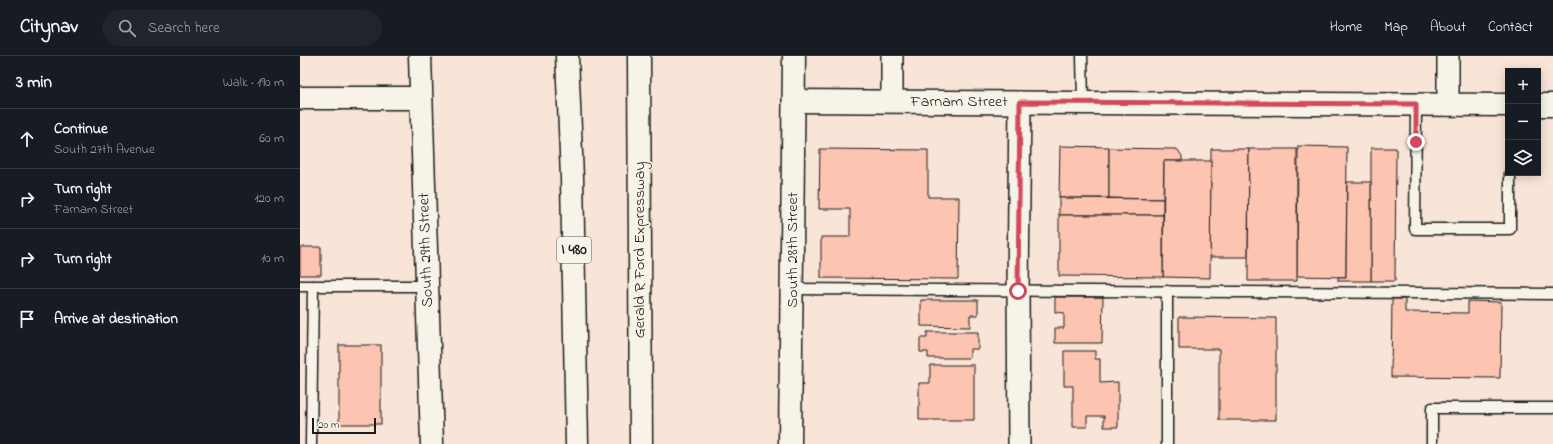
<!DOCTYPE html>
<html lang="en">
<head>
<meta charset="utf-8">
<style>
	:root { --surface:#171b24; --page:#20242c; --text:#f1f3f6; --muted:#9ea1a6; --line:#363941 }
	body { margin:0; font-family:"Indie Flower",sans-serif; background:var(--page); color:var(--text) }
	.controls { position:absolute; right:12px; top:12px; display:grid; overflow:hidden; border-radius:0px; box-shadow:0 2px 10px #0003 }
	.controls button { width:36px; height:36px; display:grid; place-items:center; padding:0; border:0; border-bottom:1px solid var(--line); background:var(--surface); color:var(--text); font:20px sans-serif }
	.scale { position:absolute; left:12px; bottom:10px; width:64px; box-sizing:border-box; padding-left:4px; border:2px solid #1c1c1c; border-top:0; font-size:11px; line-height:14px; white-space:nowrap; color:#1c1c1c; -webkit-text-stroke:3px #f7f3e8; paint-order:stroke }
	.stop { position:absolute; width:12px; height:12px; margin:-9px; border:3px solid #d1495b; border-radius:50%; background:#fff }
	.stop.end { background:#d1495b; border-color:#fff; box-shadow:0 1px 4px #0008 }
	.list { margin:0; padding:0; list-style:none }
	h2 { display:flex; justify-content:space-between; align-items:center; height:52px; margin:0; padding:0 16px; font-size:17px }
	h2 small { font-size:13px; font-weight:400; color:var(--muted) }
	.list li { display:grid; grid-template-columns:26px 1fr auto; gap:12px; align-items:center; box-sizing:border-box; height:60px; padding:0 16px; border-top:1px solid var(--line) }
	.list b { display:block; font-size:15px; white-space:nowrap }
	.list p { margin:0; font-size:13px; white-space:nowrap; color:var(--muted) }
	.list em { font-size:13px; font-style:normal; color:var(--muted) }
	.icon { flex:none; width:22px; height:22px; fill:none; stroke:currentColor; stroke-width:2; stroke-linecap:round; stroke-linejoin:round }
	.map { position:relative; flex:none; width:1253px; height:388px; overflow:hidden }
	header { display:flex; align-items:center; gap:24px; box-sizing:border-box; height:56px; padding:0 20px; background:var(--surface); border-bottom:1px solid var(--line) }
	header strong { font-size:19px }
	nav { display:flex; gap:22px; margin-inline-start:auto; font-size:14px }
	.search { width:280px; height:36px; background:var(--page); display:flex; align-items:center; gap:10px; box-sizing:border-box; padding:0 14px; border-radius:22px; color:var(--muted); font-size:15px }
	main { display:flex }
	aside { flex:1; background:var(--surface) }
	.map>svg:first-child { display:block }
	.building { fill:#fdc4b2; stroke:#1c1c1c }
	.lines { fill:none; stroke-linecap:round; stroke-linejoin:round }
	.lane-casing { stroke:#1c1c1c; stroke-width:13 }
	.street-casing { stroke:#1c1c1c; stroke-width:24 }
	.secondary-casing { stroke:#1c1c1c; stroke-width:25 }
	.primary-casing { stroke:#1c1c1c; stroke-width:25 }
	.highway-casing { stroke:#1c1c1c; stroke-width:25 }
	.lane { stroke:#f7f3e8; stroke-width:10 }
	.street { stroke:#f7f3e8; stroke-width:21 }
	.secondary { stroke:#f7f3e8; stroke-width:22 }
	.primary { stroke:#f7f3e8; stroke-width:22 }
	.highway { stroke:#f7f3e8; stroke-width:22 }
	.route { stroke:#d1495b; stroke-width:5 }
	.labels { text-anchor:middle; dominant-baseline:central; stroke-width:3.5; stroke-linejoin:round; paint-order:stroke }
	.shield { fill:#f7f3e8; stroke:#5e5c59; stroke-width:1 }
	.shield-label { font-size:15px; font-weight:bold; fill:#1c1c1c }
	.street-label { font-size:16px; fill:#1c1c1c; stroke:#f7f3e8 }
</style>
</head>
<body>
<header>
<strong>Citynav</strong>
<div class="search"><svg class="icon" aria-label="search" viewBox="0 0 24 24"><circle cx="10" cy="10" r="6"/><path d="M15 15l6 6"/></svg>Search here</div>
<nav><a>Home</a><a>Map</a><a>About</a><a>Contact</a></nav>
</header>
<main>
<aside>
<h2>3 min<small>Walk · 190 m</small></h2>
<ul class="list">
<li><svg class="icon" aria-label="ahead" viewBox="0 0 24 24"><path d="M12 20V5M6 11l6-6 6 6"/></svg><div><b>Continue</b><p>South 27th Avenue</p></div><em>60 m</em></li>
<li><svg class="icon" aria-label="right" viewBox="0 0 24 24"><path d="M7 20v-9h11M14 6l5 5-5 5"/></svg><div><b>Turn right</b><p>Farnam Street</p></div><em>120 m</em></li>
<li><svg class="icon" aria-label="right" viewBox="0 0 24 24"><path d="M7 20v-9h11M14 6l5 5-5 5"/></svg><div><b>Turn right</b></div><em>10 m</em></li>
<li><svg class="icon" aria-label="arrive" viewBox="0 0 24 24"><path d="M6 21V4h12l-3 4 3 4H6"/></svg><div><b>Arrive at destination</b></div></li>
</ul>
</aside>
<div class="map">
<svg width="1253" height="388" viewBox="0 0 1253 388">
	<rect width="100%" height="100%" fill="#f9e5d8"/>
	<filter id="ink" filterUnits="userSpaceOnUse"><feTurbulence type="fractalNoise" baseFrequency=".025" numOctaves="2"/><feDisplacementMap in="SourceGraphic" scale="8" xChannelSelector="R" yChannelSelector="G"/><feConvolveMatrix kernelMatrix="1 2 1 2 8 2 1 2 1" color-interpolation-filters="sRGB"/></filter>
	<g filter="url(#ink)">
		<!-- building -->
		<g class="building">
			<polygon points="760,90 809,91 809,142 759,142"/>
			<polygon points="998,90 1047,91 1046,221 997,220"/>
			<polygon points="809,92 875,93 878,94 882,100 882,105 864,105 863,143 809,142"/>
			<polygon points="1071,92 1096,92 1095,225 1071,225"/>
			<polygon points="520,93 628,94 628,141 659,141 658,223 521,222 521,181 550,181 550,153 519,153"/>
			<polygon points="911,93 949,93 948,201 910,201"/>
			<polygon points="949,93 997,93 997,225 948,225"/>
			<polygon points="864,105 911,105 910,222 863,221"/>
			<polygon points="1047,126 1071,126 1071,225 1038,225 1038,221 1046,221"/>
			<polygon points="759,142 863,143 863,159 759,159"/>
			<polygon points="759,159 863,159 863,221 759,220"/>
			<rect x="0" y="191" width="21" height="28"/>
			<polygon points="755,241 803,241 802,287 755,287 755,272 764,272 764,257 755,256"/>
			<polygon points="1092,243 1105,243 1105,256 1168,257 1168,245 1201,246 1200,322 1091,321"/>
			<polygon points="621,244 678,244 678,259 670,259 670,271 621,270"/>
			<polygon points="879,261 976,262 976,364 919,364 919,293 879,293"/>
			<polygon points="627,276 678,276 678,293 670,293 670,302 628,302 628,296 620,296 620,282 627,282"/>
			<rect x="39" y="289" width="42" height="79"/>
			<polygon points="764,295 795,295 795,303 800,303 800,327 818,326 818,371 804,371 804,360 787,360 787,371 773,371 773,330 764,330"/>
			<polygon points="630,309 674,309 674,364 619,364 619,327 630,327"/>
		</g>
		<g class="lines">
			<!-- lane casing -->
			<g class="lane-casing">
				<g id="lane">
					<polyline points="782,0 783,47"/>
					<polyline points="1116,49 1115,173 1210,173 1210,117"/>
					<polyline points="0,230 127,230"/>
					<polyline points="493,233 1253,238"/>
					<polyline points="867,235 867,388"/>
					<polyline points="11,388 13,230"/>
					<polyline points="1132,388 1132,352 1253,352"/>
				</g>
			</g>
			<!-- street casing -->
			<g class="street-casing">
				<g id="street">
					<polyline points="592,0 592,45"/>
					<polyline points="1148,49 1148,0"/>
					<polyline points="719,388 718,235 720,46"/>
				</g>
			</g>
			<!-- secondary casing -->
			<g class="secondary-casing">
				<g id="secondary">
					<polyline points="0,42 121,42"/>
					<polyline points="494,45 783,47 1208,49"/>
					<polyline points="1238,49 1253,49"/>
				</g>
			</g>
			<!-- primary casing -->
			<g class="primary-casing">
				<g id="primary">
					<polyline points="120,0 132,388"/>
					<polyline points="490,388 494,0"/>
				</g>
			</g>
			<!-- highway casing -->
			<g class="highway-casing">
				<g id="highway">
					<polyline points="267,0 272,122 277,388"/>
					<polyline points="339,0 341,388"/>
				</g>
			</g>
			<!-- lane -->
			<use href="#lane" class="lane"/>
			<!-- street -->
			<use href="#street" class="street"/>
			<!-- secondary -->
			<use href="#secondary" class="secondary"/>
			<!-- primary -->
			<use href="#primary" class="primary"/>
			<!-- highway -->
			<use href="#highway" class="highway"/>
		</g>
	</g>
	<g class="lines" filter="url(#ink)">
		<!-- route -->
		<polyline class="route" points="718,235 720,46 1116,48 1116,86"/>
	</g>
	<g class="labels">
		<!-- shield labels -->
		<rect class="shield" x="257" y="181" width="34" height="26" rx="3"/>
		<g class="shield-label">
			<text x="274" y="194">I 480</text>
		</g>
		<!-- street labels -->
		<g class="street-label">
			<text x="659" y="46">Farnam Street</text>
			<text transform="translate(126 194) rotate(-92)">South 29th Street</text>
			<text transform="translate(340 194) rotate(-90)">Gerald R Ford Expressway</text>
			<text transform="translate(493 194) rotate(-90)">South 28th Street</text>
		</g>
	</g>
</svg>
<div class="controls">
<button>+</button>
<button>−</button>
<button><svg class="icon" aria-label="layers" viewBox="0 0 24 24"><path d="M12 4l9 5-9 5-9-5zM3 14l9 5 9-5"/></svg></button>
</div>
<div class="scale">20 m</div>
<div class="stop" style="left:718px;top:235px"></div>
<div class="stop end" style="left:1116px;top:86px"></div>
</div>
</main>
</body>
</html>
